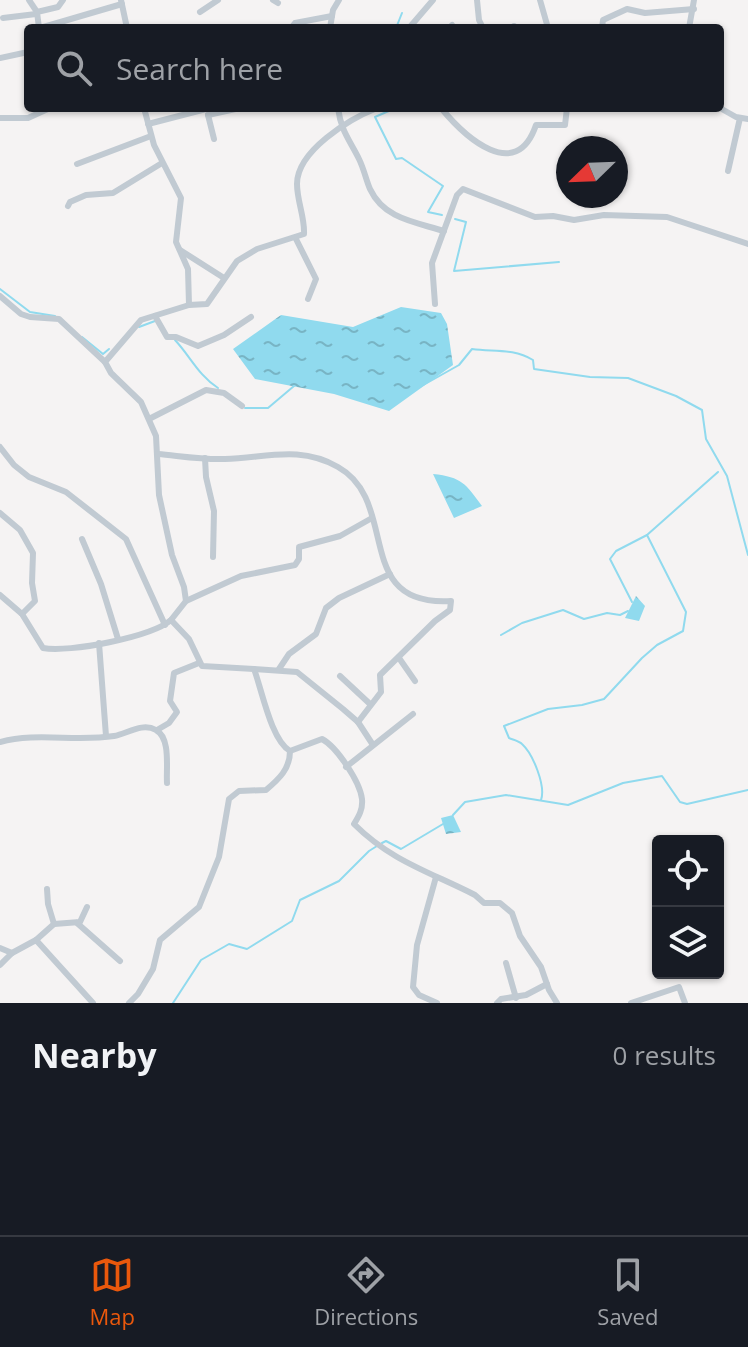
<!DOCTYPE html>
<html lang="en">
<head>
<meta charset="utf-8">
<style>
	:root { --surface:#171b24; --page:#242831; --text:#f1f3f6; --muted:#9ea1a6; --line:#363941; --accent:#ea580c }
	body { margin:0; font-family:"Open Sans",sans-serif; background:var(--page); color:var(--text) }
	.controls { position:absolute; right:24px; bottom:24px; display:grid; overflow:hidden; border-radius:8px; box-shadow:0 2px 6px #0004 }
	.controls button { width:72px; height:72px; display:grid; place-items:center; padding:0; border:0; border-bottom:2px solid var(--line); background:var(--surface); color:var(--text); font:40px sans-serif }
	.compass { position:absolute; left:556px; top:136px; width:72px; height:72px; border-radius:50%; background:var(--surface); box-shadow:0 2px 6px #0004; rotate:247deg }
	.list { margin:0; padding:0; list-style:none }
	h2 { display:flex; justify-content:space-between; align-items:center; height:104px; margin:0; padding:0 32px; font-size:34px }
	h2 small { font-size:26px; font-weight:400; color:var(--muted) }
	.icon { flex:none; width:44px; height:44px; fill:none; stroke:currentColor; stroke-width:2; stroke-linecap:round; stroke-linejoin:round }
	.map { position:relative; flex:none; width:748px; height:1003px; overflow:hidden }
	.search { position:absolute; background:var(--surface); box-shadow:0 2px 6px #0004; left:24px; right:24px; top:24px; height:88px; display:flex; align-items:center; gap:20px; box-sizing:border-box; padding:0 28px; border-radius:8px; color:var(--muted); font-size:30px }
	.sheet { height:232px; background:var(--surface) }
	nav { display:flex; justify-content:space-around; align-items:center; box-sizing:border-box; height:112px; border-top:2px solid var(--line); background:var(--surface); font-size:22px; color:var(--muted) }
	nav a { display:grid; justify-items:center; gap:4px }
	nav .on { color:var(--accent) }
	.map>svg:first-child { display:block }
	.water { fill:url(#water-ripples) }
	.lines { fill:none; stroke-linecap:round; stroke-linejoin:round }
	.stream { stroke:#90daee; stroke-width:2 }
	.minor { stroke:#c1cad2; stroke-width:6 }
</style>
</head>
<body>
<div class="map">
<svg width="748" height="1003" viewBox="0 0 748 1003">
	<defs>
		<pattern id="water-ripples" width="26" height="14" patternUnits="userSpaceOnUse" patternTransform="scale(2)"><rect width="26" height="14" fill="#90daee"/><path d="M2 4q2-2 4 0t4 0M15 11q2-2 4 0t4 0" fill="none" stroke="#78b4c4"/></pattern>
	</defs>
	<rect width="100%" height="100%" fill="#f5f3f3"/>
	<!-- water -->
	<g class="water">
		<polygon points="401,307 441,313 447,324 453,365 389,411 334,394 255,379 233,349 281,315 353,327"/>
		<path d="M 433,474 C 462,477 466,484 482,506 L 454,518 Z"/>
		<polygon points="636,596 645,606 639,621 625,618"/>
		<polygon points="453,815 461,832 446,834 441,818"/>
	</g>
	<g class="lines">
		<!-- stream -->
		<g class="stream">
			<polyline points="396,28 402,13"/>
			<polyline points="391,110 375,117 396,159 402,158 443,186 428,212 442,215"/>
			<polyline points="455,219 466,222 454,271 559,262"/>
			<polyline points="0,289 30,312 55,316"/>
			<polyline points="139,327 155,321"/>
			<polyline points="82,337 103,354 109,349"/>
			<path d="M 175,340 C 190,356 199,376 218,388"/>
			<path d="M 418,388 L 459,365 L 472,349 C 494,352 513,348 533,360 L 534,369 L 590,377 L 628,378 L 676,396 L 702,410 L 706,439 L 727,476 L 748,555"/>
			<polyline points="245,408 268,408 294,386"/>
			<polyline points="632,602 610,559 616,551 647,535"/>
			<polyline points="501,635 522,623 563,610 584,619 607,613 620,615 628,611"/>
			<path d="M 541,800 C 546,786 533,754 522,744 C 519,741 514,740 509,738 L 504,726 L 548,709 L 582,705 L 604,699 L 642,658 L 657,645 L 683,631 L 686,612 L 647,535 L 718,472"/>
			<polyline points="453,815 465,802 506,795 568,805 623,783 662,776 680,802 687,804 748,790"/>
			<polyline points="382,843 386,841 401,849 443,824"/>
			<polyline points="173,1003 201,960 229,944 247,949 292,921 300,900 339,881 369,851 377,846"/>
		</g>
		<!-- minor -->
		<g class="minor">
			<polyline points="29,0 37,12"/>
			<polyline points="121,0 127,28"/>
			<polyline points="273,0 278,3"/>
			<polyline points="477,0 479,20 483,28"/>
			<polyline points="540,0 548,28"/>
			<polyline points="200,12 218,0"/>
			<polyline points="3,18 36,14"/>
			<polyline points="452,25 454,28"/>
			<polyline points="514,26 514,28"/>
			<polyline points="39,28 37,12 58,7 63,0"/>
			<polyline points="40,28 122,4"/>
			<polyline points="291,28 295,23 332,16"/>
			<polyline points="330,28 333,10 339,0"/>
			<polyline points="409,28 433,0"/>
			<polyline points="602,28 603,20 627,9 645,13 694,9"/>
			<polyline points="689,28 694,0"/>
			<polyline points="0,58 28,52"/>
			<polyline points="144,108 154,145 181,198 176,242 188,269 189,305 141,320 105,362 111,373 141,402 156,436 159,495 172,555 184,587 186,601"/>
			<path d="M 338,108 C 341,131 349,139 359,159 C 364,169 366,180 370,189 C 384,219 415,222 444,231"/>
			<path d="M 441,108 C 465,137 516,184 536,125 L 565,125 L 567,108"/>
			<polyline points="720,108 736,117 748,119"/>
			<polyline points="208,115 240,108"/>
			<polyline points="208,115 214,139"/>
			<polyline points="0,118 28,118 50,108"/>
			<polyline points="148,124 206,109"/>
			<polyline points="77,164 151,136"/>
			<polyline points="728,171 740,118"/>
			<polyline points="68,206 70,202 86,195 113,193 162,163"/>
			<polyline points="296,239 316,279 308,299"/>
			<polyline points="180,250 224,278"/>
			<polyline points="0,296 21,314 30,317 59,319 105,362"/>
			<polyline points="435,304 432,263 457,195 463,189 535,217 553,216 574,220 604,215 667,217 748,244"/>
			<path d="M 189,305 L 207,304 L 237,261 L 257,249 L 304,234 C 305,218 297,201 297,184 C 297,151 349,119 377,108"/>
			<polyline points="155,316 167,337 176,337 198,346 224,335 251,317"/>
			<polyline points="149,419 206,390 224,393 242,406"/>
			<polyline points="0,447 14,465 29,477 66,492 126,539 165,625"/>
			<path d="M 158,454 C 180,456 203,460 225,459 C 266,458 299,445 338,467 C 401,502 351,607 451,601 L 450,610 L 435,621 L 380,675 L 381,692 L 358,722"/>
			<polyline points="205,458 206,477 214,511 213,557"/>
			<polyline points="0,513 20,530 33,553 32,583 35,601 22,614"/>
			<polyline points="82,539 101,584 118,639"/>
			<path d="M 0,595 L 22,614 L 43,648 C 69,653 151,637 171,620 L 189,639 L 202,666 L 254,669 C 262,690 271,740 290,751 L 322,739 C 337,747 360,782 362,799 C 363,809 359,816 354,824 C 391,861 430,872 475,895 L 484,903 L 500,903 L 512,913 L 520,936 L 541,967 L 549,990 L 557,1003"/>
			<polyline points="171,620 186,601 241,576 295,565 299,559 299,547 340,536 372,518"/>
			<polyline points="99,643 106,736"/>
			<polyline points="399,658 415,681"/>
			<polyline points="254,669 297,672 343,709 358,722 373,745"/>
			<polyline points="279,669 289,654 316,634 326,608 339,598 390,574"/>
			<polyline points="340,676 370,704"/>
			<polyline points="157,730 169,723 177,712 170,701 174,673 199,663"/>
			<path d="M 0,742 C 36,732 76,742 114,736 C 127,734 142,722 156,730 C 171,738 166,769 167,783"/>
			<polyline points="346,767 413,714"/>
			<polyline points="436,877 417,945 413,987 419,995 437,1003"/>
			<polyline points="47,889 48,904 54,924"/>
			<polyline points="77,923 120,961"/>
			<polyline points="36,940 54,924 80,922 87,907"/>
			<polyline points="0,948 12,953 0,965"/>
			<polyline points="12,953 36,940 93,1003"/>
			<polyline points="506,963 516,998"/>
			<path d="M 129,1003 L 138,994 L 153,969 L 160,940 L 199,907 L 219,857 L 229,799 L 239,791 L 266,790 C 279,779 290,769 290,751"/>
			<polyline points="497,1003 501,999 526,995 547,984"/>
			<polyline points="631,1003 679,987 685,1003"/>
		</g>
	</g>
</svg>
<div class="controls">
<button><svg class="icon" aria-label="locate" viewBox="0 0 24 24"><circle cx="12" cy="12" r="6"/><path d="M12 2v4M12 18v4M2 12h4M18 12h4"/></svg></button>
<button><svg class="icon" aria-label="layers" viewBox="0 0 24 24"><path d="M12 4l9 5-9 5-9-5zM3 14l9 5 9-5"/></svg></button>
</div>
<svg class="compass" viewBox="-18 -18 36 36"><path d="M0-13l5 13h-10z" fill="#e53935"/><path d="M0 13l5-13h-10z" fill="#9ea1a6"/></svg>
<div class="search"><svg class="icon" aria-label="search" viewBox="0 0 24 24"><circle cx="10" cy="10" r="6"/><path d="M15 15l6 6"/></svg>Search here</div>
</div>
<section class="sheet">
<h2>Nearby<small>0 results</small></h2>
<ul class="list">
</ul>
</section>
<nav>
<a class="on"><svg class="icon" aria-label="map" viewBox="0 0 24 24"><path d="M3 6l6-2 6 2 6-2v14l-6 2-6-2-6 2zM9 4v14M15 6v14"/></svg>Map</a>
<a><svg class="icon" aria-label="directions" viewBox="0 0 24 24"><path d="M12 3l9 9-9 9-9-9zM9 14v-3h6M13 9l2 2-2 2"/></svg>Directions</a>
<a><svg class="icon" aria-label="saved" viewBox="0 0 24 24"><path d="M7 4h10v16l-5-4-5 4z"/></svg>Saved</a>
</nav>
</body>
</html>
